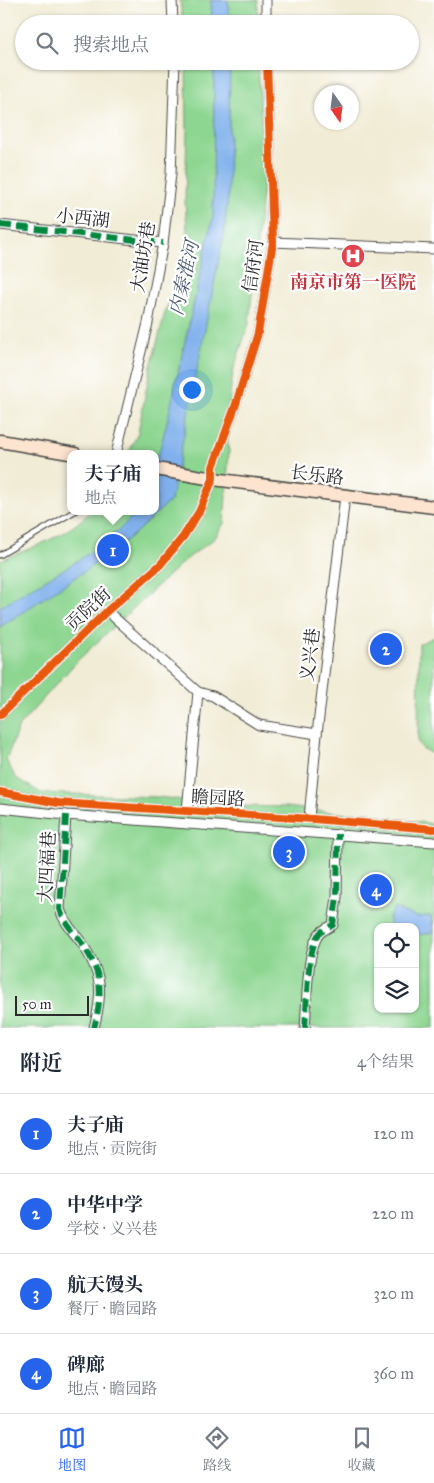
<!DOCTYPE html>
<html lang="zh">
<head>
<meta charset="utf-8">
<style>
	:root { --surface:#fff; --page:#f6f6f7; --text:#1f2937; --muted:#747a83; --line:#e0e1e3; --accent:#2563eb }
	body { margin:0; font-family:"IM FELL Great Primer","Noto Serif SC",serif; background:var(--page); color:var(--text) }
	.controls { position:absolute; right:15px; bottom:15px; display:grid; overflow:hidden; border-radius:10px; box-shadow:0 1px 4px #0004 }
	.controls button { width:45px; height:45px; display:grid; place-items:center; padding:0; border:0; border-bottom:1px solid var(--line); background:var(--surface); color:var(--text); font:25px sans-serif }
	.compass { position:absolute; left:314px; top:85px; width:45px; height:45px; border-radius:50%; background:var(--surface); box-shadow:0 1px 4px #0004; rotate:166deg }
	.scale { position:absolute; left:15px; bottom:12px; width:74px; box-sizing:border-box; padding-left:5px; border:2px solid #2b2b2b; border-top:0; font-size:14px; line-height:18px; white-space:nowrap; color:#2b2b2b; -webkit-text-stroke:4px #fff; paint-order:stroke }
	.you { position:absolute; left:191px; top:389px; width:18px; height:18px; margin:-12px; border:4px solid #fff; border-radius:50%; background:#1a73e8; box-shadow:0 0 0 8px #1a73e833 }
	.badge { display:grid; place-items:center; width:32px; height:32px; border-radius:50%; background:var(--accent); color:#fff; font-size:16px; font-weight:700 }
	.pin { position:absolute; translate:-50% -50%; border:2px solid #fff; box-shadow:0 1px 5px #0006 }
	.popup { position:absolute; left:67px; top:450px; width:92px; height:65px; box-sizing:border-box; display:grid; place-content:center; border-radius:10px; background:var(--surface); filter:drop-shadow(0 1px 4px #0005); font-size:16px; white-space:nowrap; color:var(--muted) }
	.popup b { font-size:19px; color:var(--text) }
	.popup::after { content:''; position:absolute; left:50%; top:100%; margin-left:-10px; border:10px solid transparent; border-top-color:var(--surface) }
	.list { margin:0; padding:0; list-style:none }
	h2 { display:flex; justify-content:space-between; align-items:center; height:65px; margin:0; padding:0 20px; font-size:21px }
	h2 small { font-size:16px; font-weight:400; color:var(--muted) }
	.list li { display:grid; grid-template-columns:32px 1fr auto; gap:15px; align-items:center; box-sizing:border-box; height:80px; padding:0 20px; border-top:1px solid var(--line) }
	.list b { display:block; font-size:19px; white-space:nowrap }
	.list p { margin:0; font-size:16px; white-space:nowrap; color:var(--muted) }
	.list em { font-size:16px; font-style:normal; color:var(--muted) }
	.icon { flex:none; width:28px; height:28px; fill:none; stroke:currentColor; stroke-width:2; stroke-linecap:round; stroke-linejoin:round }
	.map { position:relative; flex:none; width:434px; height:1028px; overflow:hidden }
	.search { position:absolute; background:var(--surface); box-shadow:0 1px 4px #0004; left:15px; right:15px; top:15px; height:55px; display:flex; align-items:center; gap:12px; box-sizing:border-box; padding:0 18px; border-radius:28px; color:var(--muted); font-size:19px }
	.sheet { height:385px; background:var(--surface) }
	nav { display:flex; justify-content:space-around; align-items:center; box-sizing:border-box; height:70px; border-top:1px solid var(--line); background:var(--surface); font-size:14px; color:var(--muted) }
	nav a { display:grid; justify-items:center; gap:2px }
	nav .on { color:var(--accent) }
	.map>svg:first-child { display:block }
	.green { fill:#8dd691; stroke:#5c805e; fill-rule:evenodd }
	.water { fill:#81b1ec; stroke:#566e8c }
	.lines { fill:none; stroke-linecap:round; stroke-linejoin:round }
	.service-casing { stroke:#494844; stroke-width:7 }
	.minor-casing { stroke:#494844; stroke-width:11 }
	.secondary-casing { stroke:#494844; stroke-width:15 }
	.service { stroke:#fff; stroke-width:4.5 }
	.minor { stroke:#fff; stroke-width:9 }
	.secondary { stroke:#fde4d1; stroke-width:12 }
	.quiet { stroke:#00873e; stroke-width:6; stroke-dasharray:12 6; stroke-linecap:butt }
	.cycleway-casing { stroke:#fff; stroke-width:11 }
	.cycleway { stroke:#e8590c; stroke-width:8 }
	.labels { text-anchor:middle; dominant-baseline:central; stroke-width:4.5; stroke-linejoin:round; paint-order:stroke }
	.street-label { font-size:18px; fill:#2b2b2b; stroke:#fff }
	.health-label { font-size:18px; font-weight:bold; fill:#be3a42; stroke:#fff }
	.water-label { font-size:19px; font-style:italic; fill:#495a6f; stroke:#fff }
</style>
</head>
<body>
<div class="map">
<svg width="434" height="1028" viewBox="0 0 434 1028">
	<rect width="100%" height="100%" fill="#fff"/>
	<filter id="ink" filterUnits="userSpaceOnUse"><feTurbulence type="fractalNoise" baseFrequency=".02" numOctaves="2"/><feDisplacementMap in="SourceGraphic" scale="10" xChannelSelector="R" yChannelSelector="G"/><feConvolveMatrix kernelMatrix="1 2 1 2 8 2 1 2 1" color-interpolation-filters="sRGB"/></filter>
	<filter id="wash" filterUnits="userSpaceOnUse"><feTurbulence type="fractalNoise" baseFrequency=".0096" numOctaves="4" result="noise"/><feDisplacementMap in="SourceGraphic" scale="20" xChannelSelector="R" yChannelSelector="G"/><feGaussianBlur stdDeviation="1.12" result="paint"/><feColorMatrix in="noise" values="0 0 0 0 0 0 0 0 0 0 0 0 0 0 0 0 0 1.4 0 .05"/><feComposite in="paint" operator="in"/></filter>
	<g filter="url(#wash)">
		<rect width="100%" height="100%" fill="#f1ecd5"/>
		<!-- green -->
		<g class="green">
			<polygon points="180,0 258,0 258,24 183,24"/>
			<path d="M 186,61 L 258,61 L 264,174 L 249,323 L 233,371 L 226,427 L 229,452 L 224,523 L 215,538 L 184,561 L 78,660 L 19,726 L 6,760 L 16,778 L 41,793 L 158,797 L 235,806 L 286,807 L 434,824 L 434,1028 L 0,1028 L 0,560 C 31,548 68,536 91,511 L 156,511 L 156,454 L 128,454 L 138,433 L 150,370 L 166,309 L 189,256 L 185,200 L 187,130 ZM 378,927 L 415,927 L 415,1009 L 378,1009 Z"/>
			<polygon points="434,637 434,755 423,749 418,743 419,644"/>
		</g>
		<!-- water -->
		<g class="water">
			<polygon points="211,0 228,0 229,24 212,24"/>
			<path d="M 214,61 L 230,61 L 228,197 L 224,234 L 171,500 L 131,537 L 88,569 L 0,627 L 0,607 C 41,580 107,551 136,511 L 156,511 L 156,464 L 168,418 L 213,216 Z"/>
			<polygon points="394,908 416,917 431,916 434,932 421,935 415,931 415,927 394,927 389,924 389,917"/>
		</g>
	</g>
	<g filter="url(#ink)">
		<g class="lines">
			<!-- service casing -->
			<g class="service-casing">
				<polyline id="service" points="0,555 75,511"/>
			</g>
			<!-- minor casing -->
			<g class="minor-casing">
				<g id="minor">
					<polyline points="172,0 173,24"/>
					<polyline points="266,0 266,24"/>
					<polyline points="0,225 163,243"/>
					<polyline points="273,242 434,249"/>
					<polyline points="116,454 148,323 163,243 171,174 175,61"/>
					<polyline points="107,611 198,692 213,696 259,725 317,734"/>
					<polyline points="0,715 107,611 160,565 183,537 199,512 213,479 213,467 235,407 258,333 273,242 267,61"/>
					<polyline points="0,792 58,803 313,819 434,829"/>
					<polyline points="0,808 66,815 434,842"/>
					<polyline points="187,811 198,692"/>
					<path d="M 66,815 L 60,909 C 64,923 73,931 81,942 C 103,974 103,992 94,1028"/>
					<polyline points="309,818 317,734 345,496"/>
					<path d="M 305,1028 C 307,1008 306,947 320,933 C 323,930 329,927 333,925 L 337,897 L 338,834"/>
				</g>
			</g>
			<!-- secondary casing -->
			<g class="secondary-casing">
				<g id="secondary">
					<polyline points="0,441 75,454"/>
					<polyline points="156,469 213,479 434,507"/>
				</g>
			</g>
			<!-- service -->
			<use href="#service" class="service"/>
			<!-- minor -->
			<use href="#minor" class="minor"/>
			<!-- secondary -->
			<use href="#secondary" class="secondary"/>
			<!-- quiet -->
			<g class="quiet">
				<polyline points="0,225 163,243"/>
				<path d="M 66,815 L 60,909 C 64,923 73,931 81,942 C 103,974 103,992 94,1028"/>
				<path d="M 305,1028 C 307,1008 306,947 320,933 C 323,930 329,927 333,925 L 337,897 L 338,834"/>
			</g>
			<!-- cycleway casing -->
			<g class="cycleway-casing">
				<g id="cycleway">
					<polyline points="0,715 107,611 160,565 183,537 199,512 213,479 213,467 235,407 258,333 273,242 267,61"/>
					<polyline points="0,792 58,803 313,819 434,829"/>
				</g>
			</g>
			<!-- cycleway -->
			<use href="#cycleway" class="cycleway"/>
		</g>
	</g>
	<!-- icons -->
	<defs>
		<g id="hospital-disc" transform="scale(1.25)"><circle r="9.5" fill="#e0444e" stroke="#fff"/><path d="M-5-5h3v3.5h4V-5h3V5h-3V1.5h-4V5h-3Z" fill="#fff"/></g>
	</defs>
	<g fill-rule="evenodd">
		<use href="#hospital-disc" x="353" y="256"/>
	</g>
	<g class="labels">
		<!-- street labels -->
		<g class="street-label">
			<text transform="translate(83 218) rotate(6)">小西湖</text>
			<text transform="translate(143 257) rotate(-81)">大油坊巷</text>
			<text transform="translate(253 266) rotate(-82)">信府河</text>
			<text transform="translate(317 475) rotate(7)">长乐路</text>
			<text transform="translate(88 609) rotate(-43)">贡院街</text>
			<text transform="translate(310 655) rotate(-83)">义兴巷</text>
			<text transform="translate(218 798) rotate(3)">瞻园路</text>
			<text transform="translate(47 867) rotate(-87)">大四福巷</text>
		</g>
		<!-- health labels -->
		<g class="health-label">
			<text x="353" y="282">南京市第一医院</text>
		</g>
		<!-- water labels -->
		<g class="water-label">
			<text transform="translate(184 278) rotate(-77)">内秦淮河</text>
		</g>
	</g>
</svg>
<div class="controls">
<button><svg class="icon" aria-label="locate" viewBox="0 0 24 24"><circle cx="12" cy="12" r="6"/><path d="M12 2v4M12 18v4M2 12h4M18 12h4"/></svg></button>
<button><svg class="icon" aria-label="layers" viewBox="0 0 24 24"><path d="M12 4l9 5-9 5-9-5zM3 14l9 5 9-5"/></svg></button>
</div>
<svg class="compass" viewBox="-18 -18 36 36"><path d="M0-13l5 13h-10z" fill="#e53935"/><path d="M0 13l5-13h-10z" fill="#747a83"/></svg>
<div class="scale">50 m</div>
<div class="you"></div>
<div class="pin badge" style="left:113px;top:550px">1</div>
<div class="popup"><b>夫子庙</b>地点</div>
<div class="pin badge" style="left:386px;top:649px">2</div>
<div class="pin badge" style="left:289px;top:852px">3</div>
<div class="pin badge" style="left:376px;top:890px">4</div>
<div class="search"><svg class="icon" aria-label="search" viewBox="0 0 24 24"><circle cx="10" cy="10" r="6"/><path d="M15 15l6 6"/></svg>搜索地点</div>
</div>
<section class="sheet">
<h2>附近<small>4个结果</small></h2>
<ul class="list">
<li><span class="badge">1</span><div><b>夫子庙</b><p>地点 · 贡院街</p></div><em>120 m</em></li>
<li><span class="badge">2</span><div><b>中华中学</b><p>学校 · 义兴巷</p></div><em>220 m</em></li>
<li><span class="badge">3</span><div><b>航天馒头</b><p>餐厅 · 瞻园路</p></div><em>320 m</em></li>
<li><span class="badge">4</span><div><b>碑廊</b><p>地点 · 瞻园路</p></div><em>360 m</em></li>
</ul>
</section>
<nav>
<a class="on"><svg class="icon" aria-label="map" viewBox="0 0 24 24"><path d="M3 6l6-2 6 2 6-2v14l-6 2-6-2-6 2zM9 4v14M15 6v14"/></svg>地图</a>
<a><svg class="icon" aria-label="directions" viewBox="0 0 24 24"><path d="M12 3l9 9-9 9-9-9zM9 14v-3h6M13 9l2 2-2 2"/></svg>路线</a>
<a><svg class="icon" aria-label="saved" viewBox="0 0 24 24"><path d="M7 4h10v16l-5-4-5 4z"/></svg>收藏</a>
</nav>
</body>
</html>
